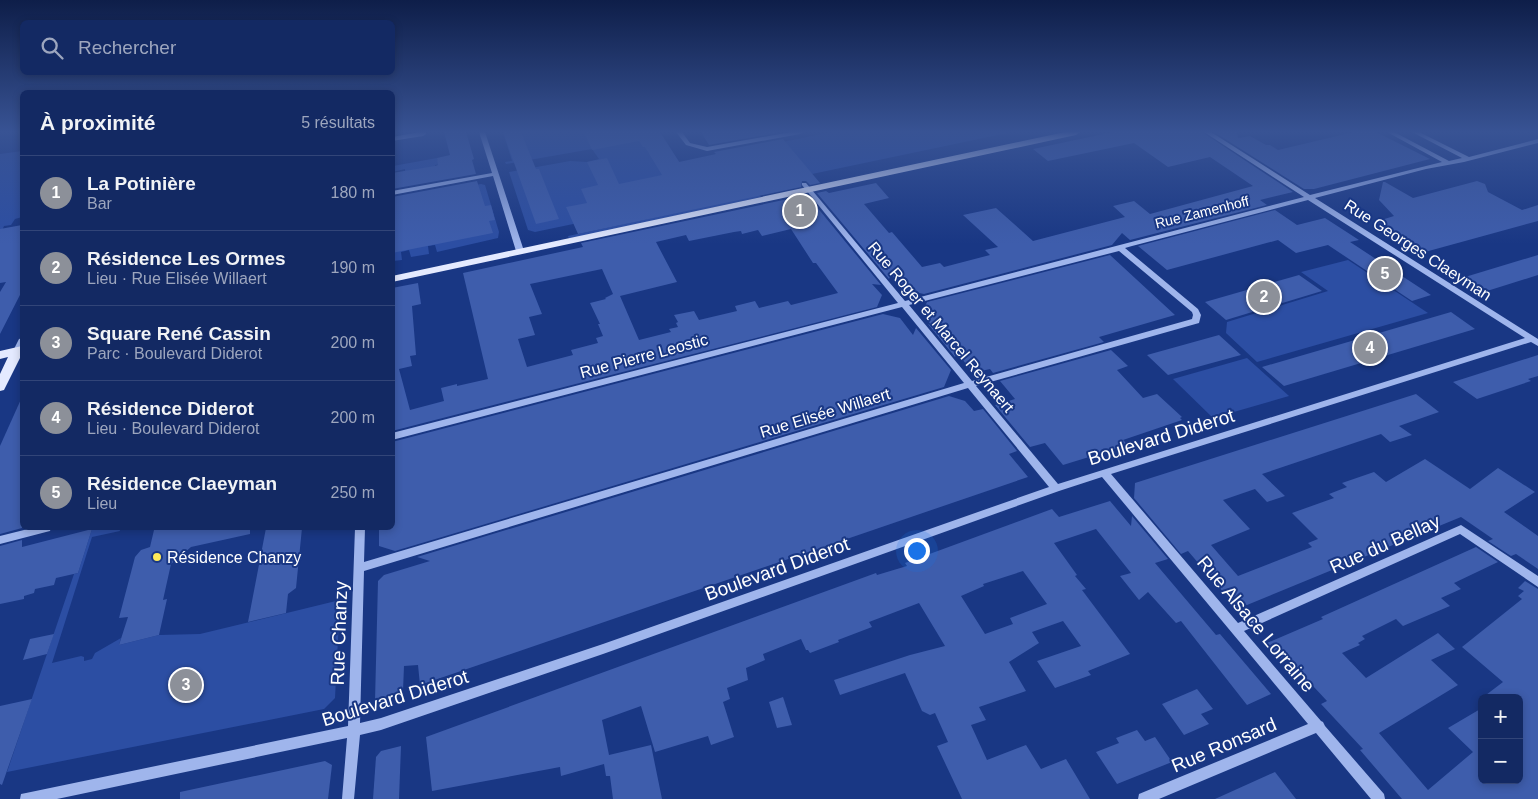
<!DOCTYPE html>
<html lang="fr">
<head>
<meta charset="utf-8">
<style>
	:root { --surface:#132963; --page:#1c3169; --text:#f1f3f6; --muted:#9da6be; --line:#324578; --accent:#8c9099 }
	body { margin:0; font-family:Helvetica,sans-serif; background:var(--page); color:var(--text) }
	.controls { position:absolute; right:15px; bottom:15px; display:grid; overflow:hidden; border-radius:8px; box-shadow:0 2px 8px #0003 }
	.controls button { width:45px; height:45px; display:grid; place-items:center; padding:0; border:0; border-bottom:1px solid var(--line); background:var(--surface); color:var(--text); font:25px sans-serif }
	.you { position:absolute; left:916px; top:550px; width:18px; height:18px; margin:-12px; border:4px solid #fff; border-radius:50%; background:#1a73e8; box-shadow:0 0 0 8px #1a73e833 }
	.badge { display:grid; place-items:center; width:32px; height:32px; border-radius:50%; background:var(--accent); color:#fff; font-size:16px; font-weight:700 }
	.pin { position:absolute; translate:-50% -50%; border:2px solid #fff; box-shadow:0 1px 5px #0006 }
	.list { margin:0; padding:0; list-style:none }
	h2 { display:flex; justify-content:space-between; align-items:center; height:65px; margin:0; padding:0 20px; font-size:21px }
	h2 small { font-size:16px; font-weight:400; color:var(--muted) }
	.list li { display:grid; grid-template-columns:32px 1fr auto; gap:15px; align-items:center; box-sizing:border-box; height:75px; padding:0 20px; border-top:1px solid var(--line) }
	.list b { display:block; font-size:19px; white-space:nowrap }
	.list p { margin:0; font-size:16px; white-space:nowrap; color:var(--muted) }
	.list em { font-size:16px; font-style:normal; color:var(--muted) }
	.icon { flex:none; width:28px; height:28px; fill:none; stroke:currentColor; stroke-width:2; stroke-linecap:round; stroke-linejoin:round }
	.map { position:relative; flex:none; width:1538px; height:799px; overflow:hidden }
	.search { position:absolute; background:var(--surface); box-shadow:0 2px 8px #0003; left:20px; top:20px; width:375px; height:55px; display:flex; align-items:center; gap:12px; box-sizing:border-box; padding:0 18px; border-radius:8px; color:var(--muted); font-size:19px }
	.panel { position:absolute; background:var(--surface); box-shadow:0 2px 8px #0003; left:20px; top:90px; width:375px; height:440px; border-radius:8px }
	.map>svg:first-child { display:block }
	.green { fill:#2c4ea3 }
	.building { fill:#3e5dac; fill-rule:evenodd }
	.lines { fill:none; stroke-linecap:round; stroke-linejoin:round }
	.minor { fill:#9fb5ec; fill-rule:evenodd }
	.major { fill:#e4eaff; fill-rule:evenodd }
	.poi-dot { fill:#ffea5a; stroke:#193784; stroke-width:2 }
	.labels { text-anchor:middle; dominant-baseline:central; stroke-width:4; stroke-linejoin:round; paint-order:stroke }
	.far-street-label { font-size:14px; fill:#fff; stroke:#193784 }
	.street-label { font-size:16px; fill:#fff; stroke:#193784 }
	.poi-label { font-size:16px; fill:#fff; stroke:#193784; text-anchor:start }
	.near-street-label { font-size:19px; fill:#fff; stroke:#193784 }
</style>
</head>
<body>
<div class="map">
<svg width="1538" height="799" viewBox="0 0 1538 799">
	<rect width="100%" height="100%" fill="#193784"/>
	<!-- green -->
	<g class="green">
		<polygon points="503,132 651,132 655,138 663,137 680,163 831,132 1012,132 535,232 528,230 509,172 570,161 587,162 599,159 592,149 506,164 505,162 512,161"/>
		<polygon points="22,151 22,217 15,219 11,225 4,226 0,235 0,154"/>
		<polygon points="437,158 437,160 448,163 435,165 437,174 405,171 405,169 393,172 393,166"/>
		<polygon points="481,184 485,185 499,232 498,238 437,252 435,245 428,246 429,254 411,257 409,250 401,252 402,260 393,261 393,200"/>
		<polygon points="759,195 761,197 569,239 568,236"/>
		<polygon points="1348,260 1428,313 1257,362 1226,333 1227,322 1328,291 1301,272"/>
		<polygon points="1247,358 1289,396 1213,418 1173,379"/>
		<polygon points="99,528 119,528 120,531 92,537 52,663 81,656 84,657 84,661 92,659 95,653 121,638 119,645 159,635 200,634 340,600 335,698 324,709 7,772 74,574 78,573 92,529"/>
	</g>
	<!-- building -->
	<g class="building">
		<polygon points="444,132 466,132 474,159 472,160 476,174 392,189 392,173 435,166 438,165 437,158 450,155"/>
		<polygon points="503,132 521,132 536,169 539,169 559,219 536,224"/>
		<polygon points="584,132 660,132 679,162 716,154 714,152 783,139 820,183 810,185 806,181 802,181 801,187 578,234 566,207 587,203 581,189 598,185 587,162 607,158 619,184 662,175 645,147 643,147 639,141 592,150"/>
		<polygon points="701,132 777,132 777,133 709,145"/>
		<polygon points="1113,132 1202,132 1293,192 1260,200 1267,205 1130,240 1122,233 1112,245 924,294 904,290 891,274 889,279 817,193 826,191 829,193 876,183 889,198 864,204 889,233 892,232 922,267 940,263 944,267 990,255 985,250 998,247 963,215 996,208 1033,241 1125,217 1113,206 1134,201 1150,214 1253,186 1210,157 1168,167 1134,143 1048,161 1033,149"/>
		<polygon points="1214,132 1237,132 1238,138 1250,136 1266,145 1270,145 1278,150 1354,132 1376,132 1430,159 1314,189 1304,189"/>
		<polygon points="477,181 485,206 491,205 495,220 489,221 493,233 392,253 392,197"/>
		<polygon points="1477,181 1485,184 1488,192 1522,210 1538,205 1538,221 1425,252 1375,222 1394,216 1379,200 1383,182 1385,182 1413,198"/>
		<path d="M 807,195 L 881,285 L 872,284 L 882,295 L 877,307 L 392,431 L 392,288 L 418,283 L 421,304 L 412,306 L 416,355 L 410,356 L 412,366 L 399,369 L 410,410 L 444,401 L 441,388 L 457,384 L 457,386 L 488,379 L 463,273 L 583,247 L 581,243 ZM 791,229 L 813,263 L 816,263 L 838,293 L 791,305 L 788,301 L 759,308 L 755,301 L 735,306 L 737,311 L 699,320 L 694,311 L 674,315 L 678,322 L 676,323 L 678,327 L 669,329 L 671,332 L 639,340 L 620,296 L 677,282 L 656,242 L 686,235 L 689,241 L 734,232 L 741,231 L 742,234 L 758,230 L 762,236 ZM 602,269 L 613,294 L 605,298 L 606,299 L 590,303 L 600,324 L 598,324 L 603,336 L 596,338 L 598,343 L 571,350 L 573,355 L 527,367 L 518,339 L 535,335 L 529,317 L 542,314 L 530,284 Z"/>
		<polygon points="1275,210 1297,225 1325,218 1359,240 1350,242 1431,295 1412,301 1328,245 1296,253 1278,240 1167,270 1138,246"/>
		<polygon points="22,225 22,291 0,334 0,292 6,282 0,283 0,229"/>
		<polygon points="1110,255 1175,315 1099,337 1104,342 993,373 990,369 977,372 972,371 957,353 955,357 928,324 932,326 922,313 927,302"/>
		<polygon points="1538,255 1538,275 1487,291 1465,277"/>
		<polygon points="1299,275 1322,291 1226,320 1205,302"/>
		<polygon points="1451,312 1475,329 1284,386 1262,367"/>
		<polygon points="883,314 900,318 913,335 916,328 951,370 944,387 395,551 379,546 379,528 392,528 392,442"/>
		<polygon points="1219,335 1241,355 1168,375 1147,355"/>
		<polygon points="1111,350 1128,366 1117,370 1143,398 1157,394 1182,417 1180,418 1182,420 1123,440 1128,445 1063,465 1045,443 1030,447 995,405 1015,399 1000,381"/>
		<polygon points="1538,355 1538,376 1528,379 1531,381 1477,399 1453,382"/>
		<polygon points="1416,394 1439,412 1399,426 1412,435 1390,442 1381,434 1262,474 1285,496 1267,502 1255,489 1223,500 1250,529 1211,545 1238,576 1312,547 1308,543 1318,539 1292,513 1334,498 1329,494 1347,487 1342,483 1374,472 1386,482 1425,459 1470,489 1498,468 1535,492 1504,512 1538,536 1538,569 1516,554 1511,556 1488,541 1493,539 1461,517 1247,605 1230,600 1188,551 1181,554 1134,498 1135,483"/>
		<polygon points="949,396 965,401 974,411 983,409 1017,451 1009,454 1028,477 420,685 418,665 404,666 403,691 375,701 378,581 384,575 430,561 417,557"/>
		<polygon points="22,397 22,528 0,534 0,446"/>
		<path d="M 1110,501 L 1131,526 L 1132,516 L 1168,559 L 1155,563 L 1216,635 L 1220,634 L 1271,694 L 1247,705 L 1181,621 L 1176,623 L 1148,592 L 1139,600 L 1120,576 L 1131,573 L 1096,529 L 1054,543 L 1077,575 L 1075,576 L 1086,589 L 1082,590 L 1130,654 L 1088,671 L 1091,675 L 1055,688 L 1037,661 L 1081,646 L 1063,621 L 1032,632 L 1039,643 L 1009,662 L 1026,691 L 979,707 L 986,720 L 971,725 L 987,760 L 1026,745 L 1041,769 L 1066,759 L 1090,799 L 962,799 L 937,746 L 948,742 L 935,713 L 930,715 L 922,711 L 905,673 L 840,695 L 834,680 L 910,655 L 945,646 L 919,603 L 869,622 L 872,627 L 838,640 L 839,642 L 810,653 L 808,650 L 806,650 L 801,639 L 763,654 L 765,660 L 746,668 L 748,680 L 727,688 L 730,699 L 723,702 L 734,737 L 711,745 L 708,736 L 655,752 L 641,706 L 602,720 L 609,755 L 651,745 L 662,799 L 613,799 L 610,776 L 606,776 L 604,764 L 561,776 L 560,767 L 432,791 L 426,737 L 876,573 L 877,575 L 907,566 L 905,563 L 1052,509 L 1059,517 ZM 1023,571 L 1047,604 L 1010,618 L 1013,624 L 985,634 L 961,596 L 984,586 L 983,584 Z"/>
		<polygon points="165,528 250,528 250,534 191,547 171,564 163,600 167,599 159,635 119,645 128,617 119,618 135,557 141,550 150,547 154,530"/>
		<polygon points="266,528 302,528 296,588 288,594 286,613 248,622"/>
		<polygon points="92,529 78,573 56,578 54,585 35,589 34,593 24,596 24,599 0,604 0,546 22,540 22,547"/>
		<polygon points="1476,547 1498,562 1454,583 1461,589 1441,598 1450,606 1403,626 1396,619 1362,636 1365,639 1358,643 1360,645 1342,653 1366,678 1438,633 1455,649 1431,660 1458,685 1379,733 1428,790 1473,752 1448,728 1482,708 1482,780 1519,780 1519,698 1482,698 1503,682 1462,647 1522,599 1518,596 1524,591 1518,588 1525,581 1538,589 1538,799 1402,799 1360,750 1363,749 1321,704 1327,701 1286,657 1281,659 1267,643 1323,619 1321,617"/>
		<polygon points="54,634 47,654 23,660 30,639"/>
		<polygon points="1197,689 1213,709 1201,714 1209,724 1184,735 1162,704"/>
		<polygon points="783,697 792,725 777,728 769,702"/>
		<polygon points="32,699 2,785 0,784 0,706"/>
		<polygon points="1137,730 1145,741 1155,737 1172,762 1117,784 1096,752 1119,743 1116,738"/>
		<polygon points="401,746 399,799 373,799 376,757 381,751"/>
		<polygon points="325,761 332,765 328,799 180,799 180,792"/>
		<polygon points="1275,772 1296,799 1215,799"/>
	</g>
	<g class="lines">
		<!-- minor -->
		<g class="minor">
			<polygon points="420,132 426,132 426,134 423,136 392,141 392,137"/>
			<polygon points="479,132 485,132 524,251 523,253 517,253 516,251 493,176 392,195 392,191 492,173"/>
			<polygon points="676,132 682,132 690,143 707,147 791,132 803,132 800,134 707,151 686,145"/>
			<path d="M 1204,132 L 1211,132 L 1310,195 L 1442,162 L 1387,132 L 1394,132 L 1449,161 L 1462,158 L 1412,132 L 1419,132 L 1469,157 L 1538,139 L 1538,143 L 1464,162 L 1426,169 L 1315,198 L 1538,339 L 1538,346 L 1531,342 L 1111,474 L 1238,623 L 1461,525 L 1538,576 L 1538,587 L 1460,534 L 1244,631 L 1321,721 L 1323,722 L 1325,726 L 1384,794 L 1385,799 L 1371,799 L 1316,733 L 1159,799 L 1138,799 L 1139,794 L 1308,724 L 1102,477 L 1059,491 L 603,654 L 381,730 L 360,735 L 354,799 L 342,799 L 347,738 L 57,799 L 20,799 L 21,794 L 26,793 L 348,726 L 355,528 L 365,528 L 364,562 L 964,383 L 902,307 L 392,440 L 392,433 L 898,303 L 802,185 L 802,183 L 806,183 L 905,301 L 1304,197 ZM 1308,200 L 1525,338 L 1058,484 L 976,386 L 1199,323 L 1201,315 L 1198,309 L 1125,248 L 1132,246 ZM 1119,251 L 1192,312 L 1193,315 L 1192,319 L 972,381 L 909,305 ZM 968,388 L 1049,487 L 603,644 L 381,718 L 360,723 L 364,571 Z"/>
			<path d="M 22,338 C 23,343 23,348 20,353 L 14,353 L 13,351 L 19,339 Z"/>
			<polygon points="32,528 51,528 50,531 46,532 0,544 0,536"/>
		</g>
		<!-- major -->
		<g class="major">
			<polygon points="1065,132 1080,132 1076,135 392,282 392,276"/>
			<polygon points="22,346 22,354 4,390 0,391 0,374 8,357 0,359 0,351"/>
		</g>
	</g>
	<!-- sky -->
	<linearGradient id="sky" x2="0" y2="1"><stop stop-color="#0e1e49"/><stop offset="0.54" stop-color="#385394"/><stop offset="1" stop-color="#385394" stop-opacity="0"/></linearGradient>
	<rect width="1538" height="244" fill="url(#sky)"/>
	<!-- markers -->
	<circle class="poi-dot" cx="157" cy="557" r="5"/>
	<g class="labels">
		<!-- far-street labels -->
		<g class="far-street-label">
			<text transform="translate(1202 212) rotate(-14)">Rue Zamenhoff</text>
		</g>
		<!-- street labels -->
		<g class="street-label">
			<text transform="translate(1418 250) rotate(33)">Rue Georges Claeyman</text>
			<text transform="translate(941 327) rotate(50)">Rue Roger et Marcel Reynaert</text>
			<text transform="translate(644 356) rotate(-15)">Rue Pierre Leostic</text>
			<text transform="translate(825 413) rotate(-17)">Rue Elisée Willaert</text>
		</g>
		<!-- poi labels -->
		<g class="poi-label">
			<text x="167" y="557">Résidence Chanzy</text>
		</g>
		<!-- near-street labels -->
		<g class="near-street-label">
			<text transform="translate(1161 437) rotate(-17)">Boulevard Diderot</text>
			<text transform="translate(1385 544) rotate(-24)">Rue du Bellay</text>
			<text transform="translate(777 569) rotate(-20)">Boulevard Diderot</text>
			<text transform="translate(1256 624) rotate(50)">Rue Alsace Lorraine</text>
			<text transform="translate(339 633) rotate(-88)">Rue Chanzy</text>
			<text transform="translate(395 698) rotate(-17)">Boulevard Diderot</text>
			<text transform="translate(1224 745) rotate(-23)">Rue Ronsard</text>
		</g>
	</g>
</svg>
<div class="controls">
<button>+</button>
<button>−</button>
</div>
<div class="you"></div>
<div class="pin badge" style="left:800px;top:211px">1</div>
<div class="pin badge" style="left:1264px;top:297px">2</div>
<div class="pin badge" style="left:186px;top:685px">3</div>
<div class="pin badge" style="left:1370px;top:348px">4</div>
<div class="pin badge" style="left:1385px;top:274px">5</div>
<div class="search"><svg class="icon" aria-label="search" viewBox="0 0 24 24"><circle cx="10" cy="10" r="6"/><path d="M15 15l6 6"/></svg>Rechercher</div>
<section class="panel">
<h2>À proximité<small>5 résultats</small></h2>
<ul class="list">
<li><span class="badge">1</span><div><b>La Potinière</b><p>Bar</p></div><em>180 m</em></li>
<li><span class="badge">2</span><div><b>Résidence Les Ormes</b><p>Lieu · Rue Elisée Willaert</p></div><em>190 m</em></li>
<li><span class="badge">3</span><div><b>Square René Cassin</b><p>Parc · Boulevard Diderot</p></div><em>200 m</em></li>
<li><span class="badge">4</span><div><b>Résidence Diderot</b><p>Lieu · Boulevard Diderot</p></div><em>200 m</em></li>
<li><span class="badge">5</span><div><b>Résidence Claeyman</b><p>Lieu</p></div><em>250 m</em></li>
</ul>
</section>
</div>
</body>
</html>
